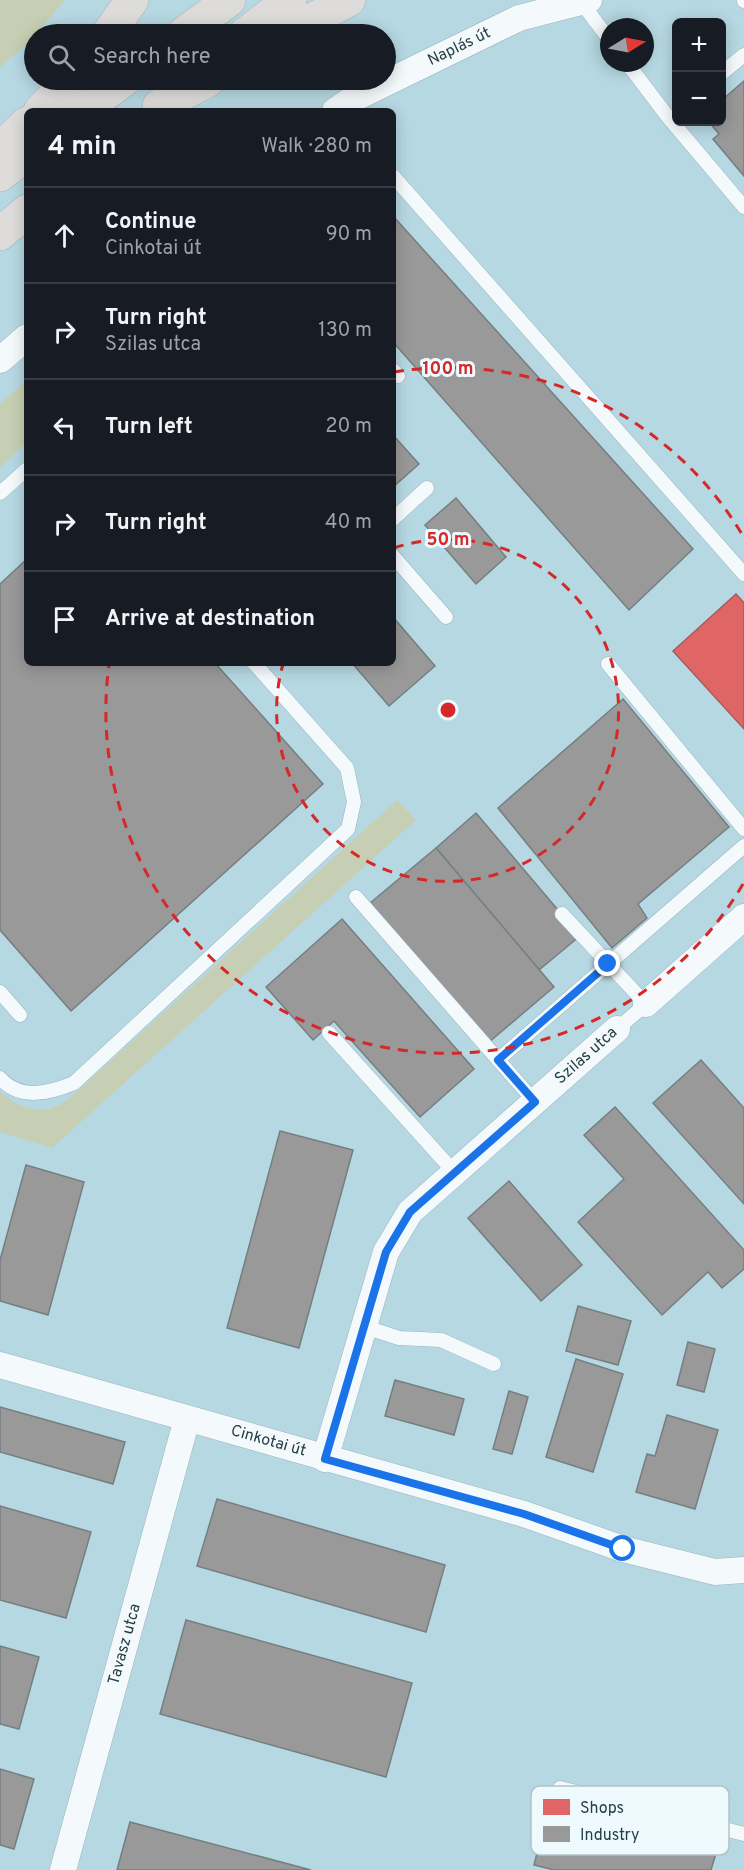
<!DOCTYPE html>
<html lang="en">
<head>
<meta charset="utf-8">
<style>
	:root { --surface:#171b24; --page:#242831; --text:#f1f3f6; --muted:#9ea1a6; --line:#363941 }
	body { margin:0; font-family:Overpass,sans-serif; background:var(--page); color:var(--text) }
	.controls { position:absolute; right:18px; top:18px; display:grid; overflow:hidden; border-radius:9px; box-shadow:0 3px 15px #0003 }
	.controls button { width:54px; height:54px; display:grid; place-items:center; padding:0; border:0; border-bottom:2px solid var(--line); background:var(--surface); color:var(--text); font:30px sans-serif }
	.compass { position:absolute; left:600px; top:18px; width:54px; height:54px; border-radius:50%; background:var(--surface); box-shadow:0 3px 15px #0003; rotate:80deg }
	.stop { position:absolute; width:18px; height:18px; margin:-14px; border:4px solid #1a73e8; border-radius:50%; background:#fff }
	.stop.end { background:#1a73e8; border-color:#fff; box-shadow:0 2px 6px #0008 }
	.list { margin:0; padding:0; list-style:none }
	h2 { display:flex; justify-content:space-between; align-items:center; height:78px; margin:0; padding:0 24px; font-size:26px }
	h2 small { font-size:20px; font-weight:400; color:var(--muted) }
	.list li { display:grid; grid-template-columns:39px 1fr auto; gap:18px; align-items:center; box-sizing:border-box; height:96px; padding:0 24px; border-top:2px solid var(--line) }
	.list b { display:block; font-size:22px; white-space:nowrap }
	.list p { margin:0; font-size:20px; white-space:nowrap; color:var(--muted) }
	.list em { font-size:20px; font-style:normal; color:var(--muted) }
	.icon { flex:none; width:33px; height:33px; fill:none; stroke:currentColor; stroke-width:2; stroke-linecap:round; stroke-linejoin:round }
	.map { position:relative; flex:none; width:744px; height:1870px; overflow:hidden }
	.search { position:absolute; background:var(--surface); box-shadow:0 3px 15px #0003; left:24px; top:24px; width:372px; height:66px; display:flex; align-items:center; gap:15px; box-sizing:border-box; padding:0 21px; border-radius:33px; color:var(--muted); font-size:22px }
	.panel { position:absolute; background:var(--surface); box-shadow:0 3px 15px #0003; left:24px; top:108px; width:372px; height:558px; border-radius:9px }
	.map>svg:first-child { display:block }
	.green { fill:#c6cfb3 }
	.shops { fill:#e06666; stroke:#a85a5d; stroke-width:1.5 }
	.industry { fill:#999; stroke:#767e80; stroke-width:1.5 }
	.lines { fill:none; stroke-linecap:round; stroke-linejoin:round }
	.service-casing { stroke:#9ab4bd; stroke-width:15 }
	.minor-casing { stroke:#9ab4bd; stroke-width:27 }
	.trunk-casing { stroke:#a3b5bb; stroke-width:34 }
	.service { stroke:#f4f9fb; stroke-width:14 }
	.minor { stroke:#f4f9fb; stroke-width:26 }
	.trunk { stroke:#dedcda; stroke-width:33 }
	.route { stroke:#1a73e8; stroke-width:8 }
	.ring { fill:none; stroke:#d62828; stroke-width:3; stroke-dasharray:10 8 }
	.labels { text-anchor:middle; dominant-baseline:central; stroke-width:6; stroke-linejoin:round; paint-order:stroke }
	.street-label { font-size:16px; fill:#253f47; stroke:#eefafe }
	.key { fill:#eefafe; stroke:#b2c2c7; stroke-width:1.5 }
	.key-label { font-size:16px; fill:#253f47 }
	.centre { fill:#d62828; stroke:#eefafe; stroke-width:3 }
	.ring-label { font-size:18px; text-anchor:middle; font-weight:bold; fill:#d62828; stroke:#eefafe; stroke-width:6; stroke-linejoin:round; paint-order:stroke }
</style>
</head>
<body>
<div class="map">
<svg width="744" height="1870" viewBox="0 0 744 1870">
	<rect width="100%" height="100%" fill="#b6d8e2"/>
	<!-- green -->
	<g class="green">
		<polygon points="0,0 65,0 26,45 0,67"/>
		<polygon points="27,380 27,442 0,467 0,404"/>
		<path d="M 397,800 L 416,820 L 52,1148 L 0,1132 L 0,1091 C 13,1106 38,1115 58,1106 C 66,1102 74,1094 81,1088 Z"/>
	</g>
	<!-- shops -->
	<polygon class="shops" points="736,594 744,603 744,729 673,651"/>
	<!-- industry -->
	<g class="industry">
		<polygon points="744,81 744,176 713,139 719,134 709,122 722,122 722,100"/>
		<polygon points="393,216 693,549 629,610 393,342"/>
		<polygon points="393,435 419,464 393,487"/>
		<polygon points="456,498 506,557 476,584 425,525"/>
		<polygon points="27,559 27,663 215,663 323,784 71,1011 0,930 0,584"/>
		<polygon points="393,617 435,666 389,706 352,663 393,663"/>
		<polygon points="623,699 729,827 638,904 647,918 612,948 498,808"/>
		<polygon points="476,813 580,936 539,970 436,848"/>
		<polygon points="436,848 554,987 488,1043 370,903"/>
		<polygon points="342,919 474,1069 420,1117 334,1021 313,1040 266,987"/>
		<polygon points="701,1060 744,1108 744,1204 653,1103"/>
		<polygon points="615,1107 744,1250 744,1269 722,1288 708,1272 662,1315 578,1222 624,1179 584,1135"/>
		<polygon points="280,1131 353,1150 299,1348 227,1328"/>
		<polygon points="26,1165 84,1182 48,1315 0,1301 0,1260"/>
		<polygon points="509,1181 582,1265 541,1301 468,1218"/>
		<polygon points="578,1306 631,1321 618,1365 566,1351"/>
		<polygon points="688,1342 715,1349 704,1392 677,1385"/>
		<polygon points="576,1359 623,1374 593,1472 546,1457"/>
		<polygon points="395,1380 464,1399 454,1435 385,1416"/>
		<polygon points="509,1391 528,1397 512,1454 493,1449"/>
		<polygon points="0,1407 125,1442 113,1484 0,1452"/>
		<polygon points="667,1415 718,1430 695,1509 636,1492 647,1454 655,1456"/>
		<polygon points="217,1499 445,1565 426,1632 197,1566"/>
		<polygon points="0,1506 91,1532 66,1618 0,1600"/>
		<polygon points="186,1620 412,1683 386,1777 160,1714"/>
		<polygon points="0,1646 39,1657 19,1729 0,1724"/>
		<polygon points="0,1769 34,1779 14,1849 0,1845"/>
		<polygon points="549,1806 717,1850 711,1870 554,1870 534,1865"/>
		<polygon points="130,1822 311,1870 117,1870"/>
	</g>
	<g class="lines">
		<!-- service casing -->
		<g class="service-casing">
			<g id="service">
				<polyline points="744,0 744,1"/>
				<polyline points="581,2 609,39"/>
				<polyline points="627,63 668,117 744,207"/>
				<polyline points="722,73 744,55"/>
				<polyline points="393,176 744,574"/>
				<polyline points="393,370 398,376"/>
				<polyline points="0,493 27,469"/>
				<polyline points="393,519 427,488"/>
				<polyline points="393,556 446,617"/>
				<polyline points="608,664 744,829"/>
				<polyline points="356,897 535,1102"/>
				<polyline points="562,914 646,1004 617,1029"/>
				<polyline points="0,992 20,1015"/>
				<polyline points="329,1033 455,1173"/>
				<polyline points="498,1060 744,846"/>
				<path d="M 0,1078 C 20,1101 50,1093 74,1083 L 348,829 L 354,802 L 347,768 L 254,663"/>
				<polyline points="365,1327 399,1338 441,1340 494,1364"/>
				<polyline points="560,1788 744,1834"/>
			</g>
		</g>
		<!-- minor casing -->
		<g class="minor-casing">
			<g id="minor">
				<path id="s1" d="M 335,111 L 351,100 L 519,18 L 589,0"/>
				<polyline points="0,360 27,337"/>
				<polyline points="646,1004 744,917"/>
				<path id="s2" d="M 0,1365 L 524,1514 L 623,1549 L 715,1572 L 744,1570"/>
				<path id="s3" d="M 325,1459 L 386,1252 L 410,1212 L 617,1029"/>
				<path id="s4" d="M 63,1870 L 187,1419"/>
			</g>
		</g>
		<!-- trunk casing -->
		<g class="trunk-casing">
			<g id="trunk">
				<polyline points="108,34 132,0"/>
				<polyline points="183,34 229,0"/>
				<polyline points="245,34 290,0"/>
				<polyline points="285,34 349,0"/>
				<polyline points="159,106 209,80"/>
				<polyline points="40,111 69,80"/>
				<polyline points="82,111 124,80"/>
				<polyline points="0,149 27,123"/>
				<polyline points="0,175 27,154"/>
				<polyline points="0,234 27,211"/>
			</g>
		</g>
		<!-- service -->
		<use href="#service" class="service"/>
		<!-- minor -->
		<use href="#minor" class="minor"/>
		<!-- trunk -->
		<use href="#trunk" class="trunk"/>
	</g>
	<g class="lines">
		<!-- route -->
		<polyline class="route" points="608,964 498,1060 535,1102 410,1212 386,1252 325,1459 524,1514 623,1549"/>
	</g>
	<!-- distance rings -->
	<g class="ring">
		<path d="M394 548A171 171 0 1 1 283 664"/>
		<path d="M743 884A342 342 0 0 1 109 665M394 372A342 342 0 0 1 743 536"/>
	</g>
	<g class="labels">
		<!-- street labels -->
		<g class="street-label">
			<text stroke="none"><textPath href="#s1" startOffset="140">Naplás út</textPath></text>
			<text stroke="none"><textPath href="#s3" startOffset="498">Szilas utca</textPath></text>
			<text stroke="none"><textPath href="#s2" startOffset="279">Cinkotai út</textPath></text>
			<text stroke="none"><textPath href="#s4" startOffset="234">Tavasz utca</textPath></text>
		</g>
	</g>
	<!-- legend -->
	<rect x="531" y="1786" width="198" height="69" rx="9" class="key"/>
	<rect x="543" y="1799" width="27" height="16" fill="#e06666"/>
	<rect x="543" y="1826" width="27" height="16" fill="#999"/>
	<g class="key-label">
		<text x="580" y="1813">Shops</text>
		<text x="580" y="1840">Industry</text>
	</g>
	<circle cx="448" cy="710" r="9" class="centre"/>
	<g class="ring-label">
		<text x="448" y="374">100 m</text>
		<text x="448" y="545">50 m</text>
	</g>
</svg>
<div class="controls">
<button>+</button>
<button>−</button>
</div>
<svg class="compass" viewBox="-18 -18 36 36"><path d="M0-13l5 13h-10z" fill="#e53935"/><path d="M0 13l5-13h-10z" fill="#9ea1a6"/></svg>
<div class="stop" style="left:623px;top:1549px"></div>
<div class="stop end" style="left:608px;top:964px"></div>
<div class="search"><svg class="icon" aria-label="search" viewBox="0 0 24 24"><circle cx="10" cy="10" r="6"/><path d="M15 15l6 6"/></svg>Search here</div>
<section class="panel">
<h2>4 min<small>Walk · 280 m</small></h2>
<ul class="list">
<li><svg class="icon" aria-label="ahead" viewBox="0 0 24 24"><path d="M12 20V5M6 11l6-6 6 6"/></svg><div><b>Continue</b><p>Cinkotai út</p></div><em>90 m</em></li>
<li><svg class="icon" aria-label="right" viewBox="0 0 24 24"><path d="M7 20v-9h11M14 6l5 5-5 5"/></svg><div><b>Turn right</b><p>Szilas utca</p></div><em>130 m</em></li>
<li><svg class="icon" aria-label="left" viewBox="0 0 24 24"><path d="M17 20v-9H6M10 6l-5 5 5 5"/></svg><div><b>Turn left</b></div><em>20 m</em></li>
<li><svg class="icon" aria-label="right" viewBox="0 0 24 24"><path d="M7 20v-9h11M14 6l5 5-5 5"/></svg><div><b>Turn right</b></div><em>40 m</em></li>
<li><svg class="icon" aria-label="arrive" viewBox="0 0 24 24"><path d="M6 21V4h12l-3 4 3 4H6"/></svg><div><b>Arrive at destination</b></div></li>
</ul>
</section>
</div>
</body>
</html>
